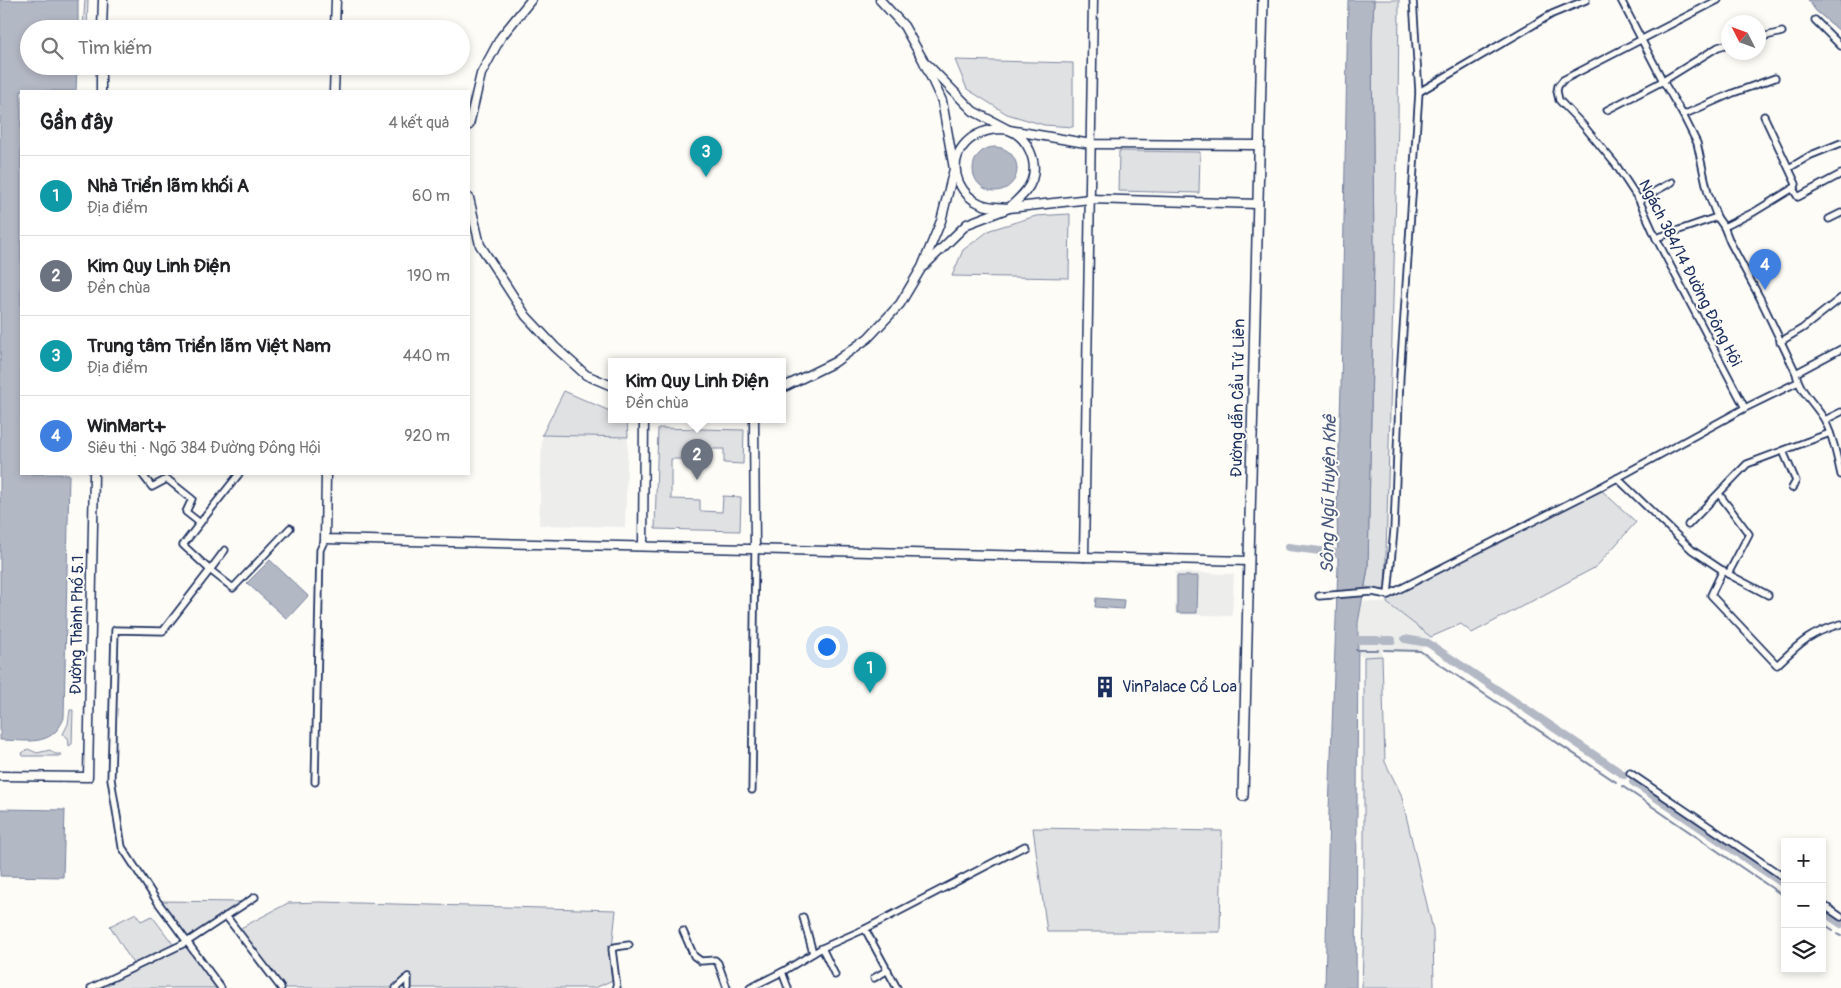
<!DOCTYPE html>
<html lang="vi">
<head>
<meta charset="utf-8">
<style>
	:root { --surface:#fff; --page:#f2f2f2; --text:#202124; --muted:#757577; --line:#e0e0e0; --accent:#ea580c }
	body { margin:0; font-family:Pangolin,sans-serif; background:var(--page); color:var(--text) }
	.controls { position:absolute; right:15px; bottom:15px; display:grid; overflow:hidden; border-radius:0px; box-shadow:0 2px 8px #0003 }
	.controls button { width:45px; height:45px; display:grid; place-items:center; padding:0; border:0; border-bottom:1px solid var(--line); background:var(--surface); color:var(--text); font:25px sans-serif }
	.compass { position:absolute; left:1721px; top:15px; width:45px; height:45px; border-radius:50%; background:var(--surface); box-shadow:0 2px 8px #0003; rotate:312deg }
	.you { position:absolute; left:826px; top:646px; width:18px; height:18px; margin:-12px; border:4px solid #fff; border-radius:50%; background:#1a73e8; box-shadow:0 0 0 8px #1a73e833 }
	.badge { display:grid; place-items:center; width:32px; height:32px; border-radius:50%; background:var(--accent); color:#fff; font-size:16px; font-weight:700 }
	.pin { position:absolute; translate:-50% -41px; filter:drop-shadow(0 1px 2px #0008) }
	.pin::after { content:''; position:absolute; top:26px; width:18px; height:15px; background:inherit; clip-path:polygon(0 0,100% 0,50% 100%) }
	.popup { position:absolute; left:608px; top:358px; width:178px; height:65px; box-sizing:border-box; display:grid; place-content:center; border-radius:0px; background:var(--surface); filter:drop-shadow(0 1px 4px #0005); font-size:16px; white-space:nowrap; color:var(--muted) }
	.popup b { font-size:19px; color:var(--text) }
	.popup::after { content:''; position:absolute; left:50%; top:100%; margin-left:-10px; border:10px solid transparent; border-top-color:var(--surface) }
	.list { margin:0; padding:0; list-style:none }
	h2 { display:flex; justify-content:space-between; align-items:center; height:65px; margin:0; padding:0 20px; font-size:21px }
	h2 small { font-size:16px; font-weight:400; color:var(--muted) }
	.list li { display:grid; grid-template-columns:32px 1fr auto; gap:15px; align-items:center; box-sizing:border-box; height:80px; padding:0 20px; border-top:1px solid var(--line) }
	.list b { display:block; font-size:19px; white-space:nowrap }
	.list p { margin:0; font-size:16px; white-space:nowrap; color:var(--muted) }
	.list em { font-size:16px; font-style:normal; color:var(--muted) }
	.icon { flex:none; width:28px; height:28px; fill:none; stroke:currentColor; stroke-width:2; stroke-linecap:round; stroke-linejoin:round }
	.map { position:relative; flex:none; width:1841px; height:988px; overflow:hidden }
	.search { position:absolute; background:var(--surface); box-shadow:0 2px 8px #0003; left:20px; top:20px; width:450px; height:55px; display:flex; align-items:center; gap:12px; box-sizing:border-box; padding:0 18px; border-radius:28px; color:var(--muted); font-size:19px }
	.panel { position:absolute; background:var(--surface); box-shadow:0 2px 8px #0003; left:20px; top:90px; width:450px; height:385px; border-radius:0px }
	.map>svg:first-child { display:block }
	.built { fill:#edeeec }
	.green { fill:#e0e1e3; stroke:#7e88a0 }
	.water { fill:#b3b8c5; stroke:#76819c }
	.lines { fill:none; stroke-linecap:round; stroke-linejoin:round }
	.stream { stroke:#76819c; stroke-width:2 }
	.canal { stroke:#b3b8c5; stroke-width:8 }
	.street-casing { stroke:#1b2f5e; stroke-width:9 }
	.secondary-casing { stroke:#1b2f5e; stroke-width:11 }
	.primary-casing { stroke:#1b2f5e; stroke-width:12 }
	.street { stroke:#fdfcf7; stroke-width:5.5 }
	.secondary { stroke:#fdfcf7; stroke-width:8 }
	.primary { stroke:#fdfcf7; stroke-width:9 }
	.labels { text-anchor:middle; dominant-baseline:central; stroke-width:4; stroke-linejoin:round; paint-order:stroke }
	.street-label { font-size:16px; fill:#1b2f5e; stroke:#fdfcf7 }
	.poi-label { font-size:16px; fill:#1b2f5e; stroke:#fdfcf7; text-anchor:start }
	.water-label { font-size:18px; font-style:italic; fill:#49587d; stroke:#fdfcf7 }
</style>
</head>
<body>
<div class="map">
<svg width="1841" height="988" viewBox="0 0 1841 988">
	<rect width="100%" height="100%" fill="#fdfcf7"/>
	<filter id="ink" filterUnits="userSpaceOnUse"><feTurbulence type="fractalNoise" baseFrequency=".02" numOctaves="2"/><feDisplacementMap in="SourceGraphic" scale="10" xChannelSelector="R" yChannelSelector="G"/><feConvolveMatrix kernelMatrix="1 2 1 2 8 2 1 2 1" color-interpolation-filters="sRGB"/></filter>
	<g filter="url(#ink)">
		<!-- built -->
		<g class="built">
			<polygon points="542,435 628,437 625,527 539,525"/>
			<polygon points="1175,572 1234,574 1232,616 1175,614"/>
			<polygon points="1362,601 1387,603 1431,637 1420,651 1382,650 1382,656 1364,657 1358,654 1358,623"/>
		</g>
		<!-- green -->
		<g class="green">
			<polygon points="85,0 88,0 87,29 83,29"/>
			<polygon points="1374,0 1399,0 1398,120 1385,590 1365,587 1368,568 1374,257 1372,40"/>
			<polygon points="955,60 1073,63 1073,127 1044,125 1007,114 967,89"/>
			<polygon points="1119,151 1200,152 1199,193 1118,191"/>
			<polygon points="1070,214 1069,278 952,276 963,250 990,230 1036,216"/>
			<polygon points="564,391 612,412 612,419 627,419 628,437 542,435"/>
			<polygon points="658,428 744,430 743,464 724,463 724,449 701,449 701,459 671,459 671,499 700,500 700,511 722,512 723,496 741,497 740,531 655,529"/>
			<polygon points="1599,488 1636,522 1596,567 1472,633 1461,624 1431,637 1387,603 1388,595"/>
			<polygon points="1382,656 1385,762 1401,794 1433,930 1434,988 1362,988 1364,917 1364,657"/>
			<polygon points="70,710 73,710 72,744 69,746 68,738 63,734 68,724"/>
			<polygon points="28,749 37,753 50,750 55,754 61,754 61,756 23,756 22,753"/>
			<polygon points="1033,828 1222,831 1220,932 1047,932"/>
			<polygon points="157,901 244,902 187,942 221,988 91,988 135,967 110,926 136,913 141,921 152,916 176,948 187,942"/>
			<polygon points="320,902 616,910 612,949 615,979 595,988 280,988 237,930 288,903"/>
		</g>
		<!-- water -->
		<g class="water">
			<path d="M 0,0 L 78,0 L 78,29 L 29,29 L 29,66 L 77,66 L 76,91 L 21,91 L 21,474 L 69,474 L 64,718 C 52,748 27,740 0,740 Z"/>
			<polygon points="1348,0 1374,0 1372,40 1374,257 1368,568 1358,623 1356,988 1325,988 1329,810 1338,565 1337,510 1341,387"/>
			<polygon points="1808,0 1841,0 1841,32 1816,11"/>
			<circle cx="995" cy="169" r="22"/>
			<polygon points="270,560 308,596 287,619 247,583"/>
			<polygon points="1177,576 1198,576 1197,613 1177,613"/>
			<polygon points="1096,598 1124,600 1123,609 1095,607"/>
			<polygon points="0,809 65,810 63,877 0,876"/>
		</g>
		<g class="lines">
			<!-- stream -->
			<g class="stream">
				<polyline points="1356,650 1378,650"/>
				<polyline points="1384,650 1420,651 1616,782"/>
				<polyline points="1622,786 1785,897"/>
				<polyline points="1822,923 1833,930"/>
				<polyline points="1837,934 1841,936"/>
			</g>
			<!-- canal -->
			<g class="canal">
				<polyline points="1288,547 1345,554"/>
				<polyline points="1405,639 1428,643 1624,775"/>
				<polyline points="1349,640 1377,640"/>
				<polyline points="1384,640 1392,640"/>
				<polyline points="1633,782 1785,885"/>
				<polyline points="1822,911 1841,924"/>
			</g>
			<!-- street casing -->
			<g class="street-casing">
				<g id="street">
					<path d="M 1621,0 L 1663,81 L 1683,115 L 1697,143 L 1708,193 L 1717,217 L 1724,227 L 1730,242 L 1760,298 L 1796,373 C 1799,391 1815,404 1824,419 C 1833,436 1837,457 1841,475"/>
					<polyline points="1718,0 1563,80 1558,86 1557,91 1559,100 1583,125 1616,165 1639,200 1656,238 1745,408"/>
					<polyline points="1815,20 1841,46"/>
					<polyline points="1758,38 1782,32"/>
					<polyline points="1419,92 1552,14 1586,0"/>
					<polyline points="1607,110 1663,81 1718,47 1728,44"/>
					<polyline points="1683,115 1733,93 1775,78"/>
					<polyline points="1789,168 1811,155 1841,143"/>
					<polyline points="1793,189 1798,197 1841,174"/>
					<polyline points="1639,200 1672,182"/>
					<polyline points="1829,219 1841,213"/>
					<polyline points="1724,227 1754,212 1795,187 1796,184 1764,116"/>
					<polyline points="1656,238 1717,217"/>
					<polyline points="1780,342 1803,328 1841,298"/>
					<polyline points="1796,373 1841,349"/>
					<polyline points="1825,420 1841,412"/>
					<polyline points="1783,451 1796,481 1792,488"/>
					<polyline points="142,474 152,487 167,479 192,499 186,512 200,523 183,545 210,570 163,631 115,630 111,779 122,847 157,901 221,988"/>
					<polyline points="1617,478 1692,550 1728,574 1768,595"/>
					<polyline points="1719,494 1749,534 1728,574"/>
					<polyline points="200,523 239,474"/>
					<polyline points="1688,525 1747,464 1830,433"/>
					<polyline points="225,550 210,570 233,588 290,528"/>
					<path d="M 1723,570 L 1711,595 L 1777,665 C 1800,643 1809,633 1841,624"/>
					<polyline points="1388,595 1394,530 1400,376 1419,92 1413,0"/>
					<polyline points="1319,596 1372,592 1388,595 1599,488 1745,408 1798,382"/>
					<polyline points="1630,773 1785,878"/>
					<polyline points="315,782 320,550 325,539"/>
					<polyline points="752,790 755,549"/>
					<polyline points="1822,904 1841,917"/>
					<polyline points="226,916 281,988"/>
					<polyline points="803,917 813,953"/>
					<polyline points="865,929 897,988"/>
					<polyline points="683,931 694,956 701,961 715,960 718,963 727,988"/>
					<polyline points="822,948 835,975"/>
					<polyline points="782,972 788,988"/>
					<polyline points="874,978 888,970"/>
					<polyline points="91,988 187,942 255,897"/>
					<polyline points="396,988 408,977"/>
					<polyline points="408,988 408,977"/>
					<polyline points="617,988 612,949 615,947 629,945"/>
					<polyline points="750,988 782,972 822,948 865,929 1025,846"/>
				</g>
			</g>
			<!-- secondary casing -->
			<g class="secondary-casing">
				<g id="secondary">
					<polyline points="102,29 103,0"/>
					<polyline points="335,29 336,0"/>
					<polyline points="928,65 973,111 1009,130 1091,144 1258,145"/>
					<polyline points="101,91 101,66"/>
					<polyline points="334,91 335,66"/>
					<polyline points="469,125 481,74 501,37 531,0"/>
					<path d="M 997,129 C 1000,129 1006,129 1009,130 C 1028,137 1038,162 1032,180 C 1028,192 1017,200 1009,208 C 1000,207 990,208 981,204 C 971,200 964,193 959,183 C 947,154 969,132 997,129 Z"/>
					<polyline points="469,198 480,245 526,316 555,347 586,375 612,386"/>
					<polyline points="924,266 967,224 1009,208 1090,199 1258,204"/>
					<polyline points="782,388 835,362 868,338 900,304 922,267 941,221 954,169 942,101 923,60 904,26 880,0"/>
					<polyline points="754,419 755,549"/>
					<polyline points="326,474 325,539 1249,561"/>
					<polyline points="643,546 644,419"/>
					<polyline points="1084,557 1093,0"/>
					<polyline points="0,776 88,777 94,474"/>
				</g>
			</g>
			<!-- primary casing -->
			<g class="primary-casing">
				<polyline id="primary" points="1243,796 1263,0"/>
			</g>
			<!-- street -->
			<use href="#street" class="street"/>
			<!-- secondary -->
			<use href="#secondary" class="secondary"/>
			<!-- primary -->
			<use href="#primary" class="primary"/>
		</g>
	</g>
	<!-- icons -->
	<defs>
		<g id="building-bare" transform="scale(1.725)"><path d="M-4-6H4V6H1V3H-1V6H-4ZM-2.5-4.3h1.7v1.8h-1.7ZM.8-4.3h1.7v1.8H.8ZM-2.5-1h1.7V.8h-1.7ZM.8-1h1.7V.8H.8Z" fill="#1b2f5e" stroke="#fdfcf7" stroke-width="2.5" paint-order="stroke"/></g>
	</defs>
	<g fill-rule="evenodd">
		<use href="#building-bare" x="1105" y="687"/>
	</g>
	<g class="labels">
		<!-- street labels -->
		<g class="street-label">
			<text transform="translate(1690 273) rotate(63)">Ngách 384/14 Đường Đông Hội</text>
			<text transform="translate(1238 398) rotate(-89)">Đường dẫn Cầu Tứ Liên</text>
			<text transform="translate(77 625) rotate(-89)">Đường Thành Phố 5.1</text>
		</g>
		<!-- poi labels -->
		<g class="poi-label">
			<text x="1122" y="687">VinPalace Cổ Loa</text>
		</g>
		<!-- water labels -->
		<g class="water-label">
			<text transform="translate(1329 494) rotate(-89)">Sông Ngũ Huyện Khê</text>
		</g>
	</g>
</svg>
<div class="controls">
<button>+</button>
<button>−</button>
<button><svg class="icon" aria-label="layers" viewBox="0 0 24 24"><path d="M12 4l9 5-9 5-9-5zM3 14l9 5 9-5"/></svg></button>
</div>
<svg class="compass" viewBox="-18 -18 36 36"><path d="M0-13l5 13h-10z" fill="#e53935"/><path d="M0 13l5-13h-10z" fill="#757577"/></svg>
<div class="you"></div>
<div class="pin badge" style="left:870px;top:693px;background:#0f9aa8">1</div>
<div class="pin badge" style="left:697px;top:480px;background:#6b7280">2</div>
<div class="popup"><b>Kim Quy Linh Điện</b>Đền chùa</div>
<div class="pin badge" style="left:706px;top:177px;background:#0f9aa8">3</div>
<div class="pin badge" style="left:1765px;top:290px;background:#3f7fe0">4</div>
<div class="search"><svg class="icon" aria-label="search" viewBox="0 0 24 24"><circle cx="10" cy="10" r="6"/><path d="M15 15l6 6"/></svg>Tìm kiếm</div>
<section class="panel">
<h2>Gần đây<small>4 kết quả</small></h2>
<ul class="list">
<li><span class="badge" style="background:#0f9aa8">1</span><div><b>Nhà Triển lãm khối A</b><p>Địa điểm</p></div><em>60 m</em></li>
<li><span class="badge" style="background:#6b7280">2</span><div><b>Kim Quy Linh Điện</b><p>Đền chùa</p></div><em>190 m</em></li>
<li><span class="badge" style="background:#0f9aa8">3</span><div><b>Trung tâm Triển lãm Việt Nam</b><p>Địa điểm</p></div><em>440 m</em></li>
<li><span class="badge" style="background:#3f7fe0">4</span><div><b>WinMart+</b><p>Siêu thị · Ngõ 384 Đường Đông Hội</p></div><em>920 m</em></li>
</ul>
</section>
</div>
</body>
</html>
